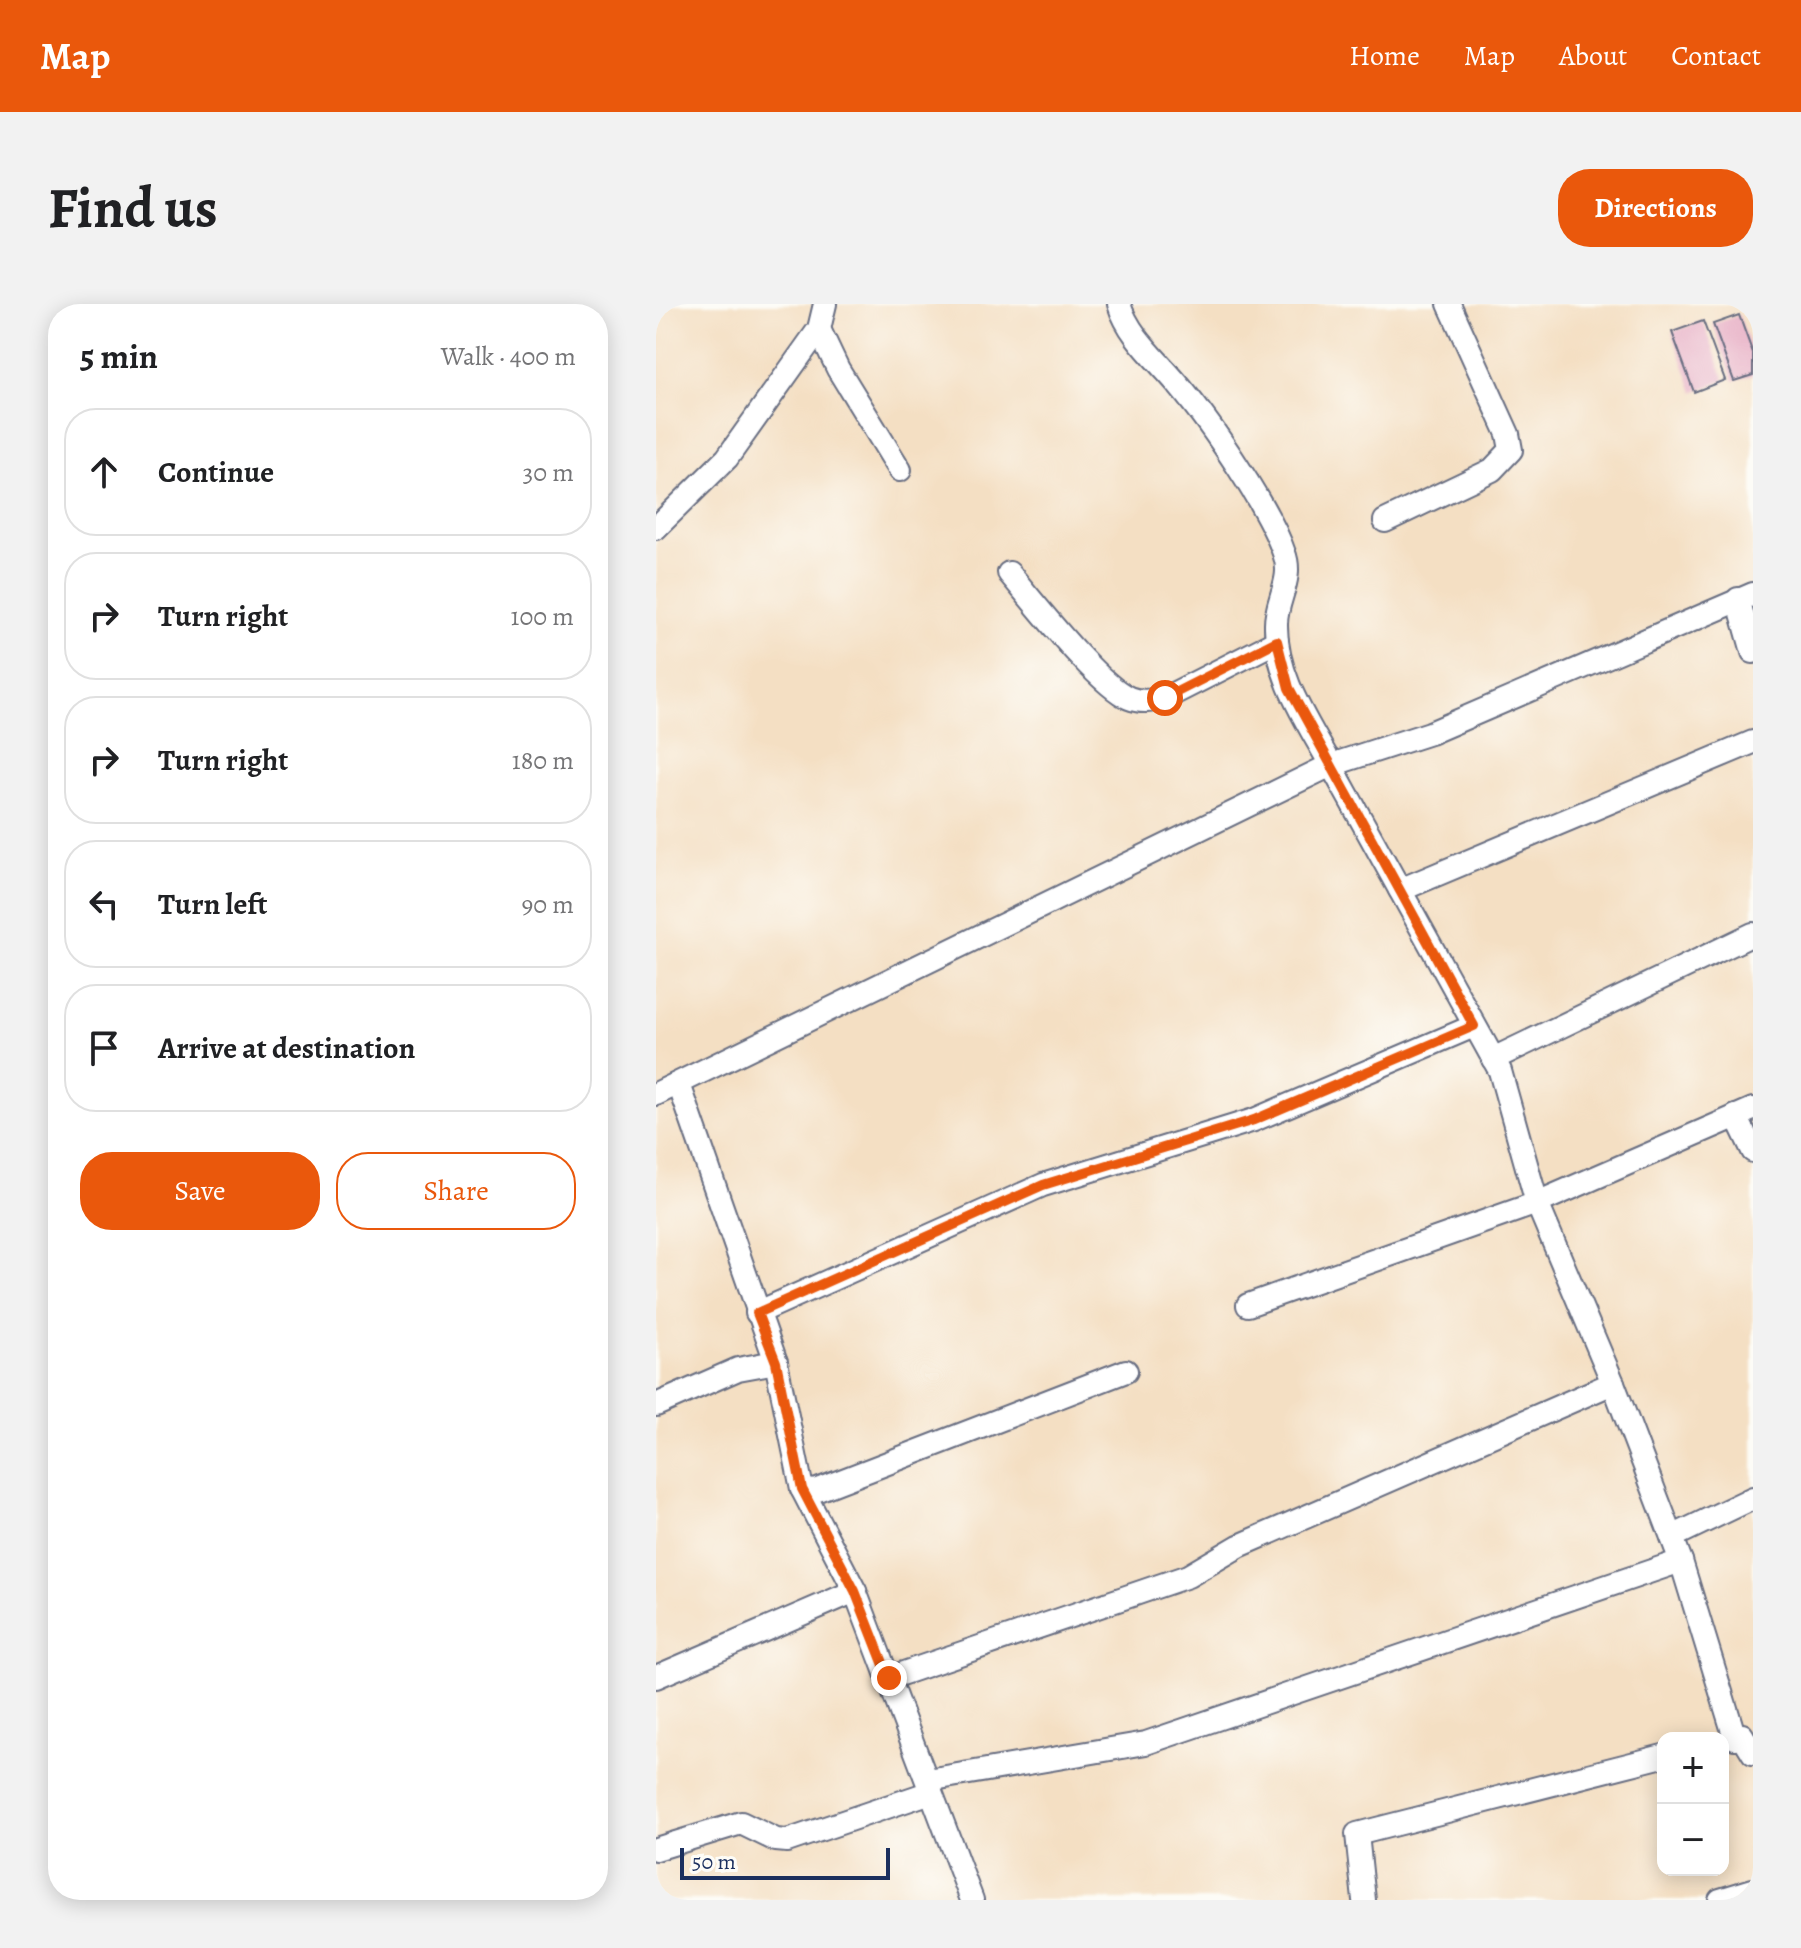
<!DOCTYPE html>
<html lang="en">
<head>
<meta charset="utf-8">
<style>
	:root { --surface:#fff; --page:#f2f2f2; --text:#202124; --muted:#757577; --line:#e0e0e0; --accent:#ea580c }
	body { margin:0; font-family:Alegreya,serif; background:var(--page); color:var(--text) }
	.controls { position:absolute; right:24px; bottom:24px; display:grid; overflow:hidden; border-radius:16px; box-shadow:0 4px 20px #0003 }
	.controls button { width:72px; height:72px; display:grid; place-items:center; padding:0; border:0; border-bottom:2px solid var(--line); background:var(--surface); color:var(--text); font:40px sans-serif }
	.scale { position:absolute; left:24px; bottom:20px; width:210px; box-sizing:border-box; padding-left:8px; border:4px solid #1b2f5e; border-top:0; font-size:22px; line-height:28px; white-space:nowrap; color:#1b2f5e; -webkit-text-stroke:6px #fdfcf7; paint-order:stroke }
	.stop { position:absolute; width:24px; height:24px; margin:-18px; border:6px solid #ea580c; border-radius:50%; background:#fff }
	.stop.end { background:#ea580c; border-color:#fff; box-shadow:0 2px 8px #0008 }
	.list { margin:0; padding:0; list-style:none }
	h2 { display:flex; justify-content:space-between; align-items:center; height:104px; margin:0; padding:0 32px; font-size:34px }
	h2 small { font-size:26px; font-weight:400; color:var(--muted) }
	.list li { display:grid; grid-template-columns:52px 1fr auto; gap:24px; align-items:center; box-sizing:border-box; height:128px; margin:0 16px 16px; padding:0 16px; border:2px solid var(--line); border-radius:32px }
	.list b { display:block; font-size:30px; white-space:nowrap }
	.list em { font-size:26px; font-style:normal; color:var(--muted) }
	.actions { display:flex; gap:16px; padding:24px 32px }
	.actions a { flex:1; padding:18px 0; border:2px solid var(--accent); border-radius:32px; text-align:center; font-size:28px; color:var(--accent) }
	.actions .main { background:var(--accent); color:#fff }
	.icon { flex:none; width:44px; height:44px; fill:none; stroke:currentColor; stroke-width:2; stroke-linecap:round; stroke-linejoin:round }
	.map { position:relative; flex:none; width:1097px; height:1596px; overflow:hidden; border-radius:32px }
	header { display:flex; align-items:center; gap:48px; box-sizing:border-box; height:112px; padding:0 40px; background:var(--accent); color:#fff }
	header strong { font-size:38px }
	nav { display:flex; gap:44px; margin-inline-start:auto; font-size:28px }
	.intro { display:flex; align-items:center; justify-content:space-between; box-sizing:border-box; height:192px; padding:0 48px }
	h1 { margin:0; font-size:56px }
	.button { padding:20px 36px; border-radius:32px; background:var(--accent); color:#fff; font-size:28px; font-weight:700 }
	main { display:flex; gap:48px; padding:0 48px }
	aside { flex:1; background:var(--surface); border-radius:32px; box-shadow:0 4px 20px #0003 }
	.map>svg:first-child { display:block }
	.building { fill:#e6aac2 }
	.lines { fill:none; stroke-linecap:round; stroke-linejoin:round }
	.minor-casing { stroke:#676d81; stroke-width:26 }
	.minor { stroke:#fff; stroke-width:22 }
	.route { stroke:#ea580c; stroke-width:10 }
</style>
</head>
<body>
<header>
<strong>Map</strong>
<nav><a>Home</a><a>Map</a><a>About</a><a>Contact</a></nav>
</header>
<div class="intro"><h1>Find us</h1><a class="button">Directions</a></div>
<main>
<aside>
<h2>5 min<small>Walk · 400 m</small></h2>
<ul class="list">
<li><svg class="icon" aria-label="ahead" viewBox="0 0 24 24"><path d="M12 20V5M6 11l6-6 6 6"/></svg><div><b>Continue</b></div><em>30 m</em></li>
<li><svg class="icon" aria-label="right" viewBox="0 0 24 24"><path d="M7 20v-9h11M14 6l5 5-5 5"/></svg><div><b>Turn right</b></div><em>100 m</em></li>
<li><svg class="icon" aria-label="right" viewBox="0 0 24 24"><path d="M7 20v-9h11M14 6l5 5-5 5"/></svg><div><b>Turn right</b></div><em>180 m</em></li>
<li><svg class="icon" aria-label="left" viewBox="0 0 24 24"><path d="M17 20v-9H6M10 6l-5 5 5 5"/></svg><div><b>Turn left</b></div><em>90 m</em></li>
<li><svg class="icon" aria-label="arrive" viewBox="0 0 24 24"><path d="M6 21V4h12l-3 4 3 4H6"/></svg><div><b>Arrive at destination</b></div></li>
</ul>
<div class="actions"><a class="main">Save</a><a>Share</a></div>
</aside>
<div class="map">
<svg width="1097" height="1596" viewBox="0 0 1097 1596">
	<rect width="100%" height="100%" fill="#fdfcf7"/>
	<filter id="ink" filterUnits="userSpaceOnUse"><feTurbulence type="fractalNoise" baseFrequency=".0125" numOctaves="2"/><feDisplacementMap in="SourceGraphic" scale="16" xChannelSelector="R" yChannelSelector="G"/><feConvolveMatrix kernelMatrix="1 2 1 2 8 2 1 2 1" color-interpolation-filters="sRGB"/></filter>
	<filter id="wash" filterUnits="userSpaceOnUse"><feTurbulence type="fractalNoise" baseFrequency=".006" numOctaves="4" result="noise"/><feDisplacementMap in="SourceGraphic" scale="32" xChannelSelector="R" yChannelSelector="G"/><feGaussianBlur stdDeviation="1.8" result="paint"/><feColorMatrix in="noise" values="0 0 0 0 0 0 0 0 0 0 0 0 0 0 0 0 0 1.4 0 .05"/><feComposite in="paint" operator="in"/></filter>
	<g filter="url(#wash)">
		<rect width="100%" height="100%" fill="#f4dfc3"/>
		<g id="blocks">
			<!-- building -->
			<g class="building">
				<polygon points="1083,11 1097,50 1097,71 1078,77 1057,20"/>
				<polygon points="1047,17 1069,76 1038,88 1016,28"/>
			</g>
		</g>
	</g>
	<g filter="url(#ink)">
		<use href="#blocks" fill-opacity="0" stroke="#676d81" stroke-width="2"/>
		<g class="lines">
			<!-- minor casing -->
			<g class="minor-casing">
				<g id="minor">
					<path d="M 463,0 C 473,33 503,57 524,83 C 555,120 613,204 628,249 C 638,275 620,295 620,320 C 619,372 651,417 675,461 L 774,429 L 1097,290"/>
					<polyline points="163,25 182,65 244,166"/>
					<polyline points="729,217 836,166 855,146 852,130 793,0"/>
					<polyline points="0,224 71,154 163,25 169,0"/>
					<path d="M 353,269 C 378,298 441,380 473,394 C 485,399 497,397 509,394 L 621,337"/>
					<polyline points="1082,295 1097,348"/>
					<polyline points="744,586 1097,438"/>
					<polyline points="837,755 1097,630"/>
					<polyline points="23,780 120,1058 146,1185 199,1287 316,1596"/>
					<polyline points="0,790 675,461 844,767 881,899 957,1079 1025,1257 1079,1434"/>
					<polyline points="1080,812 1097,847"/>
					<polyline points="592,1001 881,899 1097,805"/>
					<polyline points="101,1009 387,881 598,816 818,722"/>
					<polyline points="0,1101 82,1065 120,1058"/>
					<polyline points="146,1185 159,1187 470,1067"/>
					<polyline points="1016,1233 1097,1194"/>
					<polyline points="0,1373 199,1287"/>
					<polyline points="233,1374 532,1272 583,1242 957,1079"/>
					<polyline points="1086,1431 1097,1449"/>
					<polyline points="272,1476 490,1439 1025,1257"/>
					<polyline points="0,1545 85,1519 120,1536 131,1537 275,1488"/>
					<polyline points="708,1596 701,1530 1007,1452"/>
					<polyline points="1064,1596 1097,1586"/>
				</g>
			</g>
			<!-- minor -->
			<use href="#minor" class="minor"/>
		</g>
	</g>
	<g class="lines" filter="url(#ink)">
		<!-- route -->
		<polyline class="route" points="233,1374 199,1287 146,1185 120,1058 101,1009 387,881 598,816 818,722 633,384 621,337 509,394"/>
	</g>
</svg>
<div class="controls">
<button>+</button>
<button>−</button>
</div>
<div class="scale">50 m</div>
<div class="stop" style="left:509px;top:394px"></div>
<div class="stop end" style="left:233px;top:1374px"></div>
</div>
</main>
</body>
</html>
